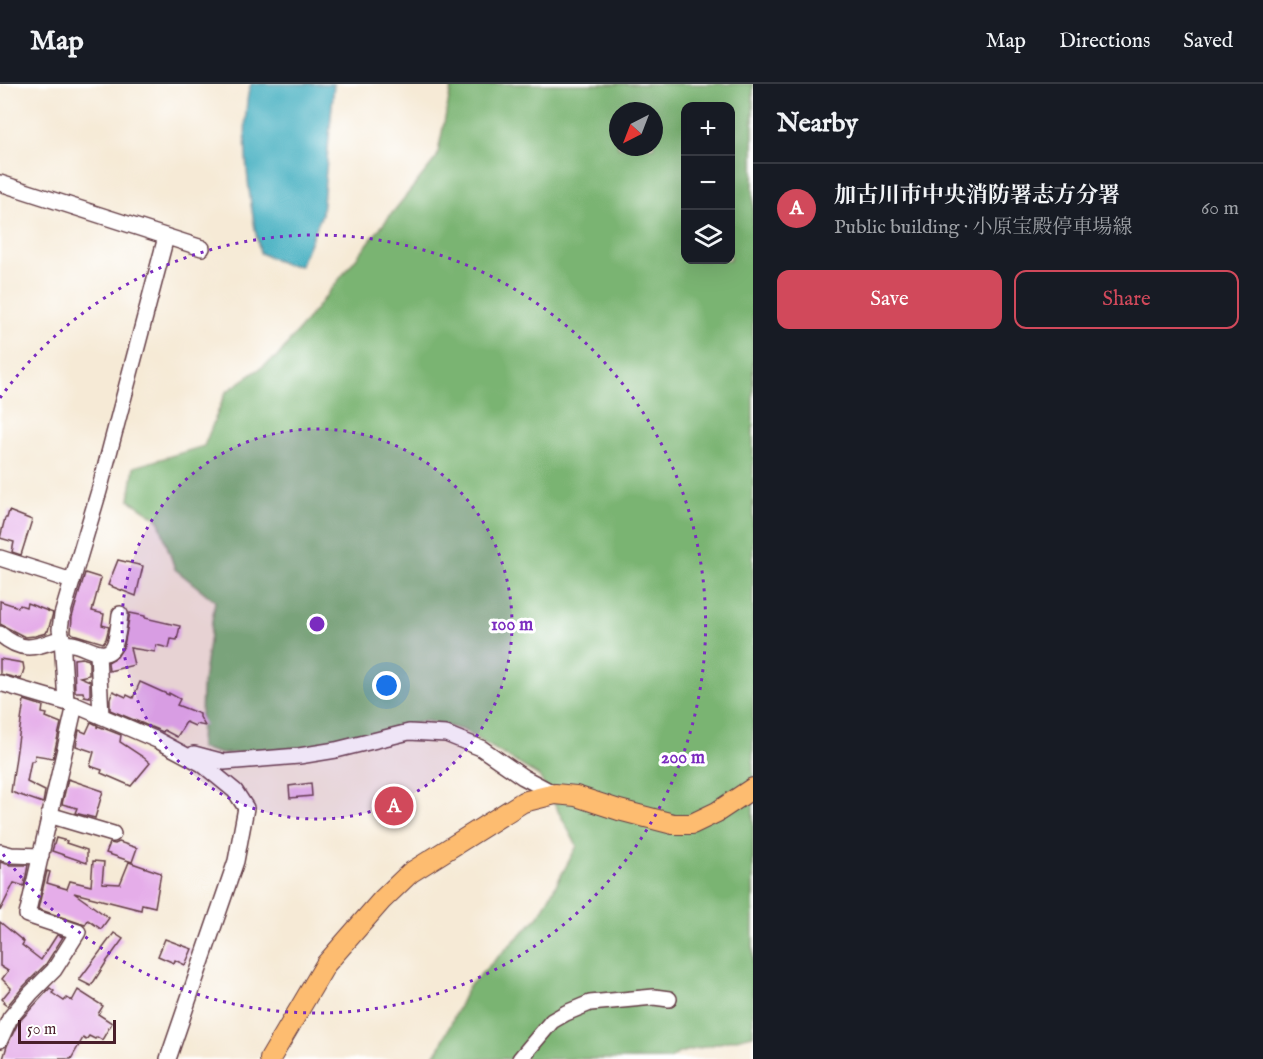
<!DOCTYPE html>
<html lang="en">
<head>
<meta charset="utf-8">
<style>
	:root { --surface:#171b24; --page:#20242c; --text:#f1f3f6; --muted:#9ea1a6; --line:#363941; --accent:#d1495b }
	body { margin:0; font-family:"IM FELL English","Noto Serif JP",serif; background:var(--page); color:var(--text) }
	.controls { position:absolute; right:18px; top:18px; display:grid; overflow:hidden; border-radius:12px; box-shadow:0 6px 24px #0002 }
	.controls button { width:54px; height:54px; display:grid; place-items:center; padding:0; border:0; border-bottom:2px solid var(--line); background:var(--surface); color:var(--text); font:30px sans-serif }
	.compass { position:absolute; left:609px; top:18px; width:54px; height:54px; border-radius:50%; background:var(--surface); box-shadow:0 6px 24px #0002; rotate:222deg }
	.scale { position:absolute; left:18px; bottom:15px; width:98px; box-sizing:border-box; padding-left:6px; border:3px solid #4a1f2b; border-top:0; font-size:16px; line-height:21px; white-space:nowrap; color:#4a1f2b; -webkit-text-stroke:4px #fff; paint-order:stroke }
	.you { position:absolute; left:387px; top:602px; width:21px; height:21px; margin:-15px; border:4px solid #fff; border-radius:50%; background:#1a73e8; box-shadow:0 0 0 9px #1a73e833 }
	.badge { display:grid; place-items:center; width:39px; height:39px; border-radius:50%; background:var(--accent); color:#fff; font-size:20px; font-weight:700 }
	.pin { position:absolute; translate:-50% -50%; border:3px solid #fff; box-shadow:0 2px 6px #0006 }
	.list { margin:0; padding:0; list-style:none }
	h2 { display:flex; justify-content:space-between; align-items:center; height:78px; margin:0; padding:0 24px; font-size:26px }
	h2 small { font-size:20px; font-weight:400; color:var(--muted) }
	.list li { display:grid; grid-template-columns:39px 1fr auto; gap:18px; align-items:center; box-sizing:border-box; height:90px; padding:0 24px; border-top:2px solid var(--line) }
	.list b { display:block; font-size:22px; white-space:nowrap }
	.list p { margin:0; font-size:20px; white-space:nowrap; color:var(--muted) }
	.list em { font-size:20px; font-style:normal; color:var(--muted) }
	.actions { display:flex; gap:12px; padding:18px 24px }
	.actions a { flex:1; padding:14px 0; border:2px solid var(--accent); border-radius:12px; text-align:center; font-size:21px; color:var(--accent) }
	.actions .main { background:var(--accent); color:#fff }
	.icon { flex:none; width:33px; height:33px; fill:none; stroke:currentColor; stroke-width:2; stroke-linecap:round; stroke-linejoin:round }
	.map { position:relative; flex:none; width:753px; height:975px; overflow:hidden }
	header { display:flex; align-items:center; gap:36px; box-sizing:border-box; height:84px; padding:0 30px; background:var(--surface); border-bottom:2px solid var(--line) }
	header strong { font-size:28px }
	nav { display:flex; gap:33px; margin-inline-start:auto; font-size:21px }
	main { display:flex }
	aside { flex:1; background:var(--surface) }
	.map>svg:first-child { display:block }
	.forest { fill:#7ab472; stroke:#626a4e; stroke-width:1.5; fill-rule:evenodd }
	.water { fill:#40adbf; stroke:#456675; stroke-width:1.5 }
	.building { fill:#e5ade9 }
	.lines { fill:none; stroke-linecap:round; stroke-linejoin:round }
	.minor-casing { stroke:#643d45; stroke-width:18 }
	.major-casing { stroke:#643d45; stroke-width:22 }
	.minor { stroke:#fff; stroke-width:15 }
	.major { stroke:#fdbc70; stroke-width:20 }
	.ring { fill:none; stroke:#7b2cbf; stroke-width:3; stroke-dasharray:3 6 }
	.centre { fill:#7b2cbf; stroke:#fff; stroke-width:3 }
	.ring-label { font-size:18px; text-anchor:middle; font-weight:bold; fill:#7b2cbf; stroke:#fff; stroke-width:6; stroke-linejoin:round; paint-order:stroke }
</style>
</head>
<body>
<header>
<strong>Map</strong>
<nav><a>Map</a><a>Directions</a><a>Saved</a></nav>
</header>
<main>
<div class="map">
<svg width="753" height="975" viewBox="0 0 753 975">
	<rect width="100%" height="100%" fill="#fff"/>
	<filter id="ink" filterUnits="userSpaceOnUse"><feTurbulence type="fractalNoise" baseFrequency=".0167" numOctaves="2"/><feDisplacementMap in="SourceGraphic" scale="12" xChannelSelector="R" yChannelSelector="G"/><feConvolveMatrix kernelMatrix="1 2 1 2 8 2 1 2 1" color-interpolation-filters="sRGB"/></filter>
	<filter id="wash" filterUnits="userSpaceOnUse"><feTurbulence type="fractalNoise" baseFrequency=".008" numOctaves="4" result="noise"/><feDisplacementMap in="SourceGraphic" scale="24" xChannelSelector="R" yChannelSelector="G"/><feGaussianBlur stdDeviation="1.35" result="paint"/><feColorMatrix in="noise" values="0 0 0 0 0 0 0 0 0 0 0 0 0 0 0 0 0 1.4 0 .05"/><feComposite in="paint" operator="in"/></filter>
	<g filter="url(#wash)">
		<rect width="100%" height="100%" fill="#f6ead6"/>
		<!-- forest -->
		<path class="forest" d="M 452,0 L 753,0 L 753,951 L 679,969 L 670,975 L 431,975 L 439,965 L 468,903 L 539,832 L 577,762 L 539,692 L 463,646 L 426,637 L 313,663 L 221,670 L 200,664 L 202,605 L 215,517 L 175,485 L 158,435 L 129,416 L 134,383 L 204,362 L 226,308 L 278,272 L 437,73 ZM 686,22 L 730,22 L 730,176 L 686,176 ZM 618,27 L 654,27 L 654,63 L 618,63 Z"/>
		<!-- water -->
		<path class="water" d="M 251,0 L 334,0 L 322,130 L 300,182 L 285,180 L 260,169 C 250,123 243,75 246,28 C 247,18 247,9 251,0 Z"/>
		<g id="blocks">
			<!-- building -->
			<g class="building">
				<polygon points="9,427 32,436 21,471 12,468 14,458 0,454 5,434 7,434"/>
				<polygon points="118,476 143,482 136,512 108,501"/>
				<polygon points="85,489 101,494 92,527 104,530 102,541 109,543 106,555 103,559 73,550 71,548 72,533"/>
				<polygon points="0,517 18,523 20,521 26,523 27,519 53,529 48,547 47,547 46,549 35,552 25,553 0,540"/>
				<polygon points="130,529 145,532 145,534 180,542 177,556 171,555 169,564 156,561 155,568 130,564 134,581 109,587 108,578 117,573 124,562"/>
				<polygon points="82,574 89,576 89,591 80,593 90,597 90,613 84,612 83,608 75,608 74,575"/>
				<polygon points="0,575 23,579 24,585 21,595 0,590"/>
				<polygon points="140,598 169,611 169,609 180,615 177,621 200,630 200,633 205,642 196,640 195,642 186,638 177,653 164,646 163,648 110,626 110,615 113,607 126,613 127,611 133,614"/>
				<polygon points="24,616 43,622 42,629 47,630 46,633 61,639 53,674 35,671 34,677 31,677 27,698 45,707 43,719 11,708"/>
				<polygon points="91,638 97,641 97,644 98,642 121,651 120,658 143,673 150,679 131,702 101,689 102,686 90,682 94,668 76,662 79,646 86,649"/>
				<polygon points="68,695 103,707 95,734 75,729 77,724 62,720"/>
				<polygon points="311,699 312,712 290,714 289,702"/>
				<polygon points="56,754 67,757 66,759 87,766 87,779 52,767"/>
				<polygon points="119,758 137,764 132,778 106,769 110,759 115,760"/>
				<polygon points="93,777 104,778 102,799 120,800 129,778 161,789 155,823 142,820 141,826 74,809 109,834 101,845 88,836 85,841 38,825 47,787 50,788 47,799 67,805 70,797 91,802"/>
				<polygon points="0,778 10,781 28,781 24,802 14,799 0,827"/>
				<polygon points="0,838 24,858 22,861 41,876 57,851 63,853 46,880 24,902 7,922 3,919 4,917 2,915 11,904 2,895 8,887 0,882"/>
				<polygon points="114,849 123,855 107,877 91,902 79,896"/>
				<polygon points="165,855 192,865 185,881 175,876 174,879 158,872"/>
				<polygon points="50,904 54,907 52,909 64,917 67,914 72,917 78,906 103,922 98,930 112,939 102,956 97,953 95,955 89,952 86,956 83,954 71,975 3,975 7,962 18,939"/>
			</g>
		</g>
	</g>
	<g filter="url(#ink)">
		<use href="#blocks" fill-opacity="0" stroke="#643d45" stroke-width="1.5"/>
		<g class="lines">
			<!-- minor casing -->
			<g class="minor-casing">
				<g id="minor">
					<polyline points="0,99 202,164"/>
					<polyline points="0,474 72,497"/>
					<path d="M 0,550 C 24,570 35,563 62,554"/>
					<path d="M 63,561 C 66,561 69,559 72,560 C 86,561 107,581 115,559 C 118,550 119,539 120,530"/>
					<polyline points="98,569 101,632"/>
					<polyline points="0,599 75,621 157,656 202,680 235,707 246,724 236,777 168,975"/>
					<polyline points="66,618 62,554 60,545 62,531 99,407 166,153"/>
					<polyline points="194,670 224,678 299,672 336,666 409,648 446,650 481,664 523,693 555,710"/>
					<polyline points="49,731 113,750"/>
					<polyline points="0,768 11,771 41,772"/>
					<polyline points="0,956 10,934 31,909 54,886 78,848 27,831 75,621"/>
					<polyline points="520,975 552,937 566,929 590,919 654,913 669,915"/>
				</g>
			</g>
			<!-- major casing -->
			<g class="major-casing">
				<polyline id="major" points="270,975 326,880 382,816 410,789 523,718 555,710 576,712 619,726 673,740 692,740 717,728 753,704"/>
			</g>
			<!-- minor -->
			<use href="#minor" class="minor"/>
			<!-- major -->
			<use href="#major" class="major"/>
		</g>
	</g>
	<!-- distance rings -->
	<circle cx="317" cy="540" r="195" fill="#7b2cbf" fill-opacity=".12"/>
	<g class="ring">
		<circle cx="317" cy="540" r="195"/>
		<path d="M0 314A389 389 0 1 1 0 766"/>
	</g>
	<circle cx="317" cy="540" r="9" class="centre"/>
	<g class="ring-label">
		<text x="512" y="546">100 m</text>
		<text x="683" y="679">200 m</text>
	</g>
</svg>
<div class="controls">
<button>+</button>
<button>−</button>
<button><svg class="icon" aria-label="layers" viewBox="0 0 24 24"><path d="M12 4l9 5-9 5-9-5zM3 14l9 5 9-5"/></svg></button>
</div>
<svg class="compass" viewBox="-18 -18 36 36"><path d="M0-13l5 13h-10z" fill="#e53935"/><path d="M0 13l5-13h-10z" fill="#9ea1a6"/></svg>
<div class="scale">50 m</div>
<div class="you"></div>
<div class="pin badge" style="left:394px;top:722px">A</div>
</div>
<aside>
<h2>Nearby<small></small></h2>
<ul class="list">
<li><span class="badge">A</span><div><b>加古川市中央消防署志方分署</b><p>Public building · 小原宝殿停車場線</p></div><em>60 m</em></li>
</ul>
<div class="actions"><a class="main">Save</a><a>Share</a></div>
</aside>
</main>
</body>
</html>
